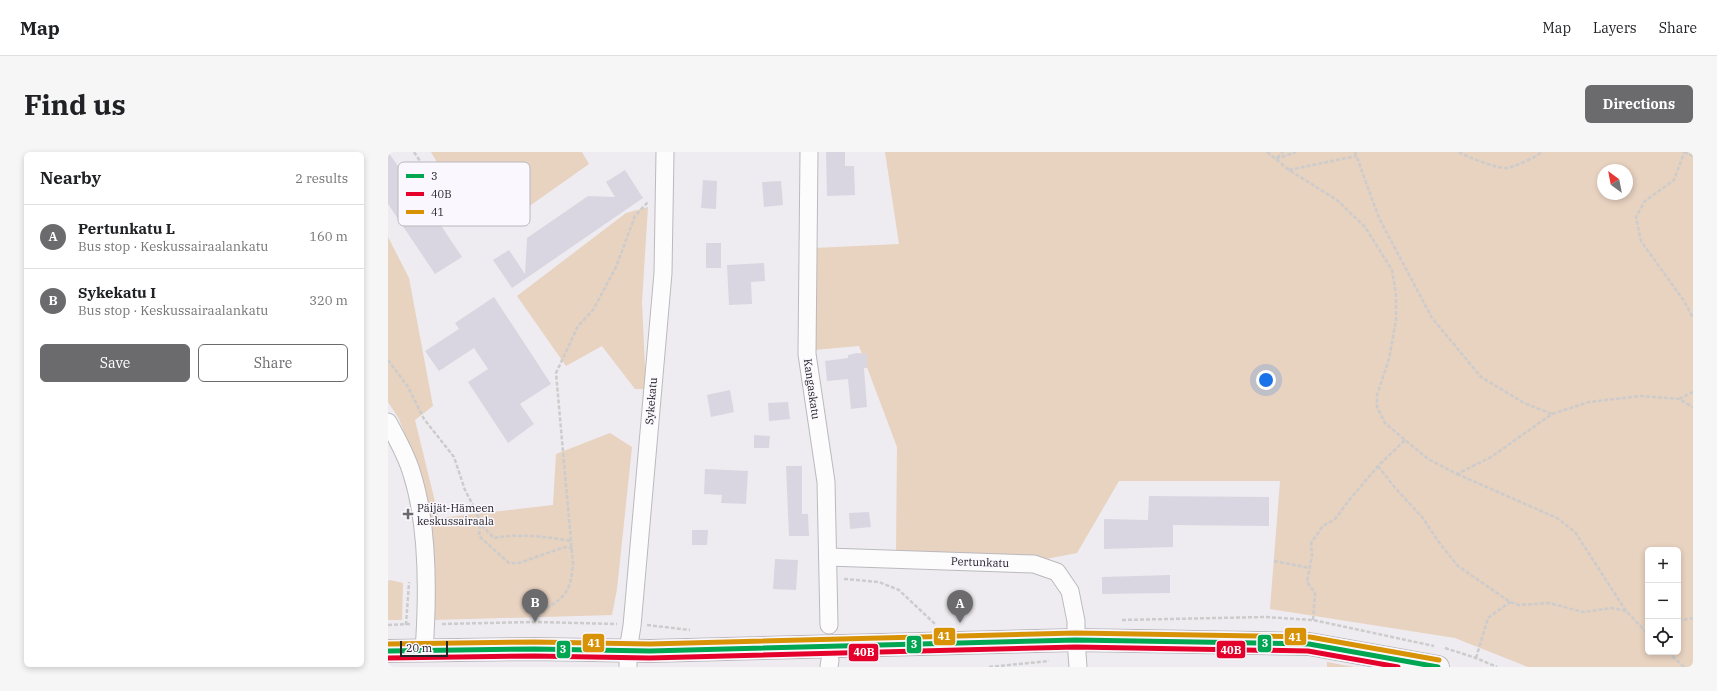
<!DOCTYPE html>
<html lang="en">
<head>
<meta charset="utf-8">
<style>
	:root { --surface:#fff; --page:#f6f6f6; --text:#202124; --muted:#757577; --line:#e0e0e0; --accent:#6b6a6d }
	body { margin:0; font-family:"IBM Plex Serif",serif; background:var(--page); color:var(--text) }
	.controls { position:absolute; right:12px; bottom:12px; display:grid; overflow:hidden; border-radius:6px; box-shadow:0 2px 6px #0003 }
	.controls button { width:36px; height:36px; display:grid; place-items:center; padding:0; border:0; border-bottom:1px solid var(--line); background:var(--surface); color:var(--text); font:20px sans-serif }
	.compass { position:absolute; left:1209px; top:12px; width:36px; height:36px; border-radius:50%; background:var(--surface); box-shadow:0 2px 6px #0003; rotate:328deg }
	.scale { position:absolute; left:12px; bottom:10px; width:48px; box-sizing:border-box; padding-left:4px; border:2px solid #252427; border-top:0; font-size:11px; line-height:14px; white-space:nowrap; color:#252427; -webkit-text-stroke:3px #faf8fe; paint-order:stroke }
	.you { position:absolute; left:878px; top:228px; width:14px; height:14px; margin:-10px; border:3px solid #fff; border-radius:50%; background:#1a73e8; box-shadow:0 0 0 6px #1a73e833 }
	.badge { display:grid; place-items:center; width:26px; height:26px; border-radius:50%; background:var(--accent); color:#fff; font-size:13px; font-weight:700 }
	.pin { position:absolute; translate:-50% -33px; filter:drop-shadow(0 1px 2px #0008) }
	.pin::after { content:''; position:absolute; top:21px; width:14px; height:12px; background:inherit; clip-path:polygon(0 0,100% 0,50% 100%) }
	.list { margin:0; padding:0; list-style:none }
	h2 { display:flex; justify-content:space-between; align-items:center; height:52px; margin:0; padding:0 16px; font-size:17px }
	h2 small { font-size:13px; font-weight:400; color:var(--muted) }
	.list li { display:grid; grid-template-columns:26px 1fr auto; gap:12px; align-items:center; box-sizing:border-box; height:64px; padding:0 16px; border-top:1px solid var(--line) }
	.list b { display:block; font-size:15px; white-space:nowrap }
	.list p { margin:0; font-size:13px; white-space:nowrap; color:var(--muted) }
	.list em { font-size:13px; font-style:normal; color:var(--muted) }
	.actions { display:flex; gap:8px; padding:12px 16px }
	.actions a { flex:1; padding:9px 0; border:1px solid var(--accent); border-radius:6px; text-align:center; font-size:14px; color:var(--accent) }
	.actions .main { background:var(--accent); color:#fff }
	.icon { flex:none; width:22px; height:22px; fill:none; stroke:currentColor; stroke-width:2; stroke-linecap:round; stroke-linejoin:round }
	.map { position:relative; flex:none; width:1305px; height:515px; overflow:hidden; border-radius:6px }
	header { display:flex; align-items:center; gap:24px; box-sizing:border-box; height:56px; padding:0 20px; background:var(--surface); border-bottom:1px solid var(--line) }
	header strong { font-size:19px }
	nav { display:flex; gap:22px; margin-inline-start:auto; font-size:14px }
	.intro { display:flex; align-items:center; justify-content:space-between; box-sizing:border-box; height:96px; padding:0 24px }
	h1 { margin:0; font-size:28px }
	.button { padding:10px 18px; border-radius:6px; background:var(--accent); color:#fff; font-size:14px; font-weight:700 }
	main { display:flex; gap:24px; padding:0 24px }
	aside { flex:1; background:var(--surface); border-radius:6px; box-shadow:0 2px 6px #0003 }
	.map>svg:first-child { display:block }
	.green { fill:#e8d2c0; fill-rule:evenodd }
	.building { fill:#dad6e1 }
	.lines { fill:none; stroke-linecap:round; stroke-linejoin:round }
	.street-casing { stroke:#bbb9bd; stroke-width:19 }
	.secondary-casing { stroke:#bbb9bd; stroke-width:24 }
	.path { stroke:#ccc; stroke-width:2.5; stroke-dasharray:4 2; stroke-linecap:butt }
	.street { stroke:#fcfcfd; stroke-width:17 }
	.secondary { stroke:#f8f8f9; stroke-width:22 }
	.bus-1-casing { stroke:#faf8fe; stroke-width:8 }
	.bus-2-casing { stroke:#faf8fe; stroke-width:8 }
	.bus-3-casing { stroke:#faf8fe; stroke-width:8 }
	.bus-1 { stroke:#00a651; stroke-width:5 }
	.bus-2 { stroke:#e4002b; stroke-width:5 }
	.bus-3 { stroke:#d89206; stroke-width:5 }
	.poi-dot { fill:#6b6a6d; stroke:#faf8fe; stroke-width:1.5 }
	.labels { text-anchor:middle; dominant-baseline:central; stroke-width:3; stroke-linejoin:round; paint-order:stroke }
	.street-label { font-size:11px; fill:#252427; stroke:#faf8fe }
	.poi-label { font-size:11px; fill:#252427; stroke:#faf8fe; text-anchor:start }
	.key { fill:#faf8fe; stroke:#bab8be; stroke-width:1 }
	.key-label { font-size:11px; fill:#252427 }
	.line-badge { stroke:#faf8fe; stroke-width:1.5 }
	.badge-label { font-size:11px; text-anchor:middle; font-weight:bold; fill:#fff }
</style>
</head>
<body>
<header>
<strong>Map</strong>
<nav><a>Map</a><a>Layers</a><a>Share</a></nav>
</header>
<div class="intro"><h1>Find us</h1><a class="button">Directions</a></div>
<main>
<aside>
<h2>Nearby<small>2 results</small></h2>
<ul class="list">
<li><span class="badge">A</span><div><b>Pertunkatu L</b><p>Bus stop · Keskussairaalankatu</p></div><em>160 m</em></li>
<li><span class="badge">B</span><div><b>Sykekatu I</b><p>Bus stop · Keskussairaalankatu</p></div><em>320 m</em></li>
</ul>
<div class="actions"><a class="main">Save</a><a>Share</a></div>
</aside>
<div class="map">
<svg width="1305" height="515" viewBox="0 0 1305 515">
	<rect width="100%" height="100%" fill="#eeecf0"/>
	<!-- green -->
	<g class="green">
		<polygon points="43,0 194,0 201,12 133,60 113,15 70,46"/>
		<path d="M 497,0 L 1305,0 L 1305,515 L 1140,515 L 1067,486 L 882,457 L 892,329 L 731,329 L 689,401 L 653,408 L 508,401 L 509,295 L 471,194 L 426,198 L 427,96 L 511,92 ZM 1215,18 L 1239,18 L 1239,42 L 1215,42 ZM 1260,398 L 1290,398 L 1290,500 L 1260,500 Z"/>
		<polygon points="260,55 254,150 258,237 247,237 214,194 178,214 129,144 238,61"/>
		<polygon points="0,85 21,126 45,254 27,268 51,366 165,353 168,302 222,281 244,295 229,437 224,463 45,468 46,394 35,330 11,267 0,250"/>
		<polygon points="2,428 15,431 14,468 0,468 0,429"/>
		<polygon points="939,510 966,515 939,515"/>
	</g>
	<!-- building -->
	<g class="building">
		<polygon points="0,0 18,25 20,24 74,105 47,122 0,52"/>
		<polygon points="438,0 457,0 457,14 466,14 467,43 439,44"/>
		<polygon points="237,18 255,46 124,136 105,108 121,98 137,122 139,86 200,44 227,45 218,30"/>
		<polygon points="315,28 329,29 328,57 313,56"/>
		<polygon points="393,29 395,53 376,55 374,30"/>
		<rect x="318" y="91" width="15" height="25"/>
		<polygon points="376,111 377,129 363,130 364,152 341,153 339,113"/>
		<polygon points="106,145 163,232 132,252 146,272 120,291 80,230 100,217 86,196 51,219 37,199 71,177 67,171"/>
		<polygon points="469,201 479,202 479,216 476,216 479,255 463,257 460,227 439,229 437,209 460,206 460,203"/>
		<polygon points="342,238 346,260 323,265 319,243"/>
		<polygon points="400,250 402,267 381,269 380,251"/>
		<polygon points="366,283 382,284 381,296 366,296"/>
		<polygon points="398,314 414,314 414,362 420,362 421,384 401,384"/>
		<polygon points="317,317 360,319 358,352 333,351 334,343 316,342"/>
		<polygon points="761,344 881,345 881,374 785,373 785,395 716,397 716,367 760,368"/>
		<polygon points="481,360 483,375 462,377 461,361"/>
		<polygon points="304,378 320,378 319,393 304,393"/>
		<polygon points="387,407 410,408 408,438 385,437"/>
		<polygon points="782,423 782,441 714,442 714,425"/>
	</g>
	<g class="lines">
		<!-- street casing -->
		<g class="street-casing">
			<g id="street">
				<polyline points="421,0 419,202 438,330 441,473"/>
				<path d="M 0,270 C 9,287 19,304 24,322 C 41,376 40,443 36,499"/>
				<polyline points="440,405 646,412 669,420 682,439 688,469 688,488 690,515"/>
				<polyline points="240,515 240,498 244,474 275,121 277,0"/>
				<polyline points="441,515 442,508"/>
			</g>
		</g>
		<!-- secondary casing -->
		<g class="secondary-casing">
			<polyline id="secondary" points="0,499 146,497 262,499 688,488 921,492 1050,515"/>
		</g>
		<!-- path -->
		<g class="path">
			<polyline points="26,0 34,12"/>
			<polyline points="879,0 901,18 949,48 977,75 1004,118 1008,142 1008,168 1001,207 989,243 989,255 997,271 1017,288 1040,307 1069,322 1103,305 1164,262 1201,250 1253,244 1291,247 1305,255"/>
			<polyline points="967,0 991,66 1044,166 1093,225 1136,251 1164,262"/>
			<path d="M 1071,0 C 1079,5 1108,16 1117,16 C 1125,16 1148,5 1154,0"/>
			<polyline points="1296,0 1305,4"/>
			<polyline points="1299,0 1296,1 1286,28 1257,49 1248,65 1253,89 1296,149 1305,166"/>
			<polyline points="889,6 895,0"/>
			<polyline points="888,7 908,0"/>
			<polyline points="901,18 968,4"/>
			<path d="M 0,208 L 20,235 L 36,267 L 66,305 L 77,338 L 87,357 L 92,372 L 106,386 C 130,381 160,385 183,389"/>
			<polyline points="1291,247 1305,240"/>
			<polyline points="990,314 1008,337 1034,365 1053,393 1070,414 1122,450 1131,453 1161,451 1195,460 1224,456 1238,459"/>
			<polyline points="1069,322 1169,366 1187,380 1238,459 1260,482"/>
			<polyline points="92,373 91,384 121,411 131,411 177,395 184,396"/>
			<polyline points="886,409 922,416"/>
			<polyline points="456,427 491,430 511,438 548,473"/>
			<polyline points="734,468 877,465 925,468 1046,494"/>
			<polyline points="925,468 927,441 919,430 924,404 923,391 935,374 947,367 962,347 990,314 1017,288"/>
			<polyline points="1290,469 1305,466"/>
			<path d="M 147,470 C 154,455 164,455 174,445 C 183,436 184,423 185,412 L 168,221 L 190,174 L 205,158 L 228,115 L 247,64 L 260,50"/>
			<polyline points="54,472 147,470 229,472"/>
			<polyline points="0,473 23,472"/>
			<polyline points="18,473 21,430"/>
			<polyline points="259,473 302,478"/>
			<polyline points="1057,496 1088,506 1109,515"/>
			<polyline points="1280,500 1296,515"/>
			<polyline points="1088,506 1100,466 1122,450"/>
			<polyline points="601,515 661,509"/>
		</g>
		<!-- street -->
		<use href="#street" class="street"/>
		<!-- secondary -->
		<use href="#secondary" class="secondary"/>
		<!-- bus-1 casing -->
		<g class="bus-1-casing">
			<polyline id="bus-1" points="0,499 146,497 262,499 688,488 921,492 1050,515"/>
		</g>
		<!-- bus-2 casing -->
		<g class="bus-2-casing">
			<polyline id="bus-2" points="0,506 146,504 262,506 688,495 920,499 1010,515"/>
		</g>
		<!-- bus-3 casing -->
		<g class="bus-3-casing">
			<polyline id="bus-3" points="0,492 146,490 262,492 688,481 922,485 1051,508"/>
		</g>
		<!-- bus-1 -->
		<use href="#bus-1" class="bus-1"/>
		<!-- bus-2 -->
		<use href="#bus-2" class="bus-2"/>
		<!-- bus-3 -->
		<use href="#bus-3" class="bus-3"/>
	</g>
	<!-- markers -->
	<path class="poi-dot" d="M18 356h4v4h4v4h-4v4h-4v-4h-4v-4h4z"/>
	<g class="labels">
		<!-- street labels -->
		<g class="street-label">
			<text transform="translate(424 237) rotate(82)">Kangaskatu</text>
			<text transform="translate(263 249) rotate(-85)">Sykekatu</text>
			<text transform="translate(592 410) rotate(2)">Pertunkatu</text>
		</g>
		<!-- poi labels -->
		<g class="poi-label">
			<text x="29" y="356">Päijät-Hämeen<tspan x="29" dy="13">keskussairaala</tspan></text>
		</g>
	</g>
	<!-- legend -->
	<rect x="10" y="10" width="132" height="64" rx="6" class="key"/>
	<rect x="18" y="22" width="18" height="4" fill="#00a651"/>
	<rect x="18" y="40" width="18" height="4" fill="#e4002b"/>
	<rect x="18" y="58" width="18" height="4" fill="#d89206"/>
	<g class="key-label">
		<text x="43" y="28">3</text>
		<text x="43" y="46">40B</text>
		<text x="43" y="64">41</text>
	</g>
	<g class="line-badge">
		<rect x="545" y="475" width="23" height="19" rx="4" fill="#d89206"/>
		<rect x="896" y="475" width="23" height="19" rx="4" fill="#d89206"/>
		<rect x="194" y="481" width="23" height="20" rx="4" fill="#d89206"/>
		<rect x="869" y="482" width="15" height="19" rx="4" fill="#00a651"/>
		<rect x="518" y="483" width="16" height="19" rx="4" fill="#00a651"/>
		<rect x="168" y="488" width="15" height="19" rx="4" fill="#00a651"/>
		<rect x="828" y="488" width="30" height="19" rx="4" fill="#e4002b"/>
		<rect x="460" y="491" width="31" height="19" rx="4" fill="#e4002b"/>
	</g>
	<g class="badge-label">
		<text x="556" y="488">41</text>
		<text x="907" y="489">41</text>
		<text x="206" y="495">41</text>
		<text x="877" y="495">3</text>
		<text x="526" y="496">3</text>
		<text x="175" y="501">3</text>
		<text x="843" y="502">40B</text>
		<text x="476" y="504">40B</text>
	</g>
</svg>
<div class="controls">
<button>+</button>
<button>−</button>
<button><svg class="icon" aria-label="locate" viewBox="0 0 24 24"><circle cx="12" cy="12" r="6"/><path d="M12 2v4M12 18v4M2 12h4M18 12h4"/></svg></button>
</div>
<svg class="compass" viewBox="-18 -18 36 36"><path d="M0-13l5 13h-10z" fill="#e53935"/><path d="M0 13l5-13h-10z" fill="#757577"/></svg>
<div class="scale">20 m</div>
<div class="you"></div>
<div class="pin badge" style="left:572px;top:471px">A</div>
<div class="pin badge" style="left:147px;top:470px">B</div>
</div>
</main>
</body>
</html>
